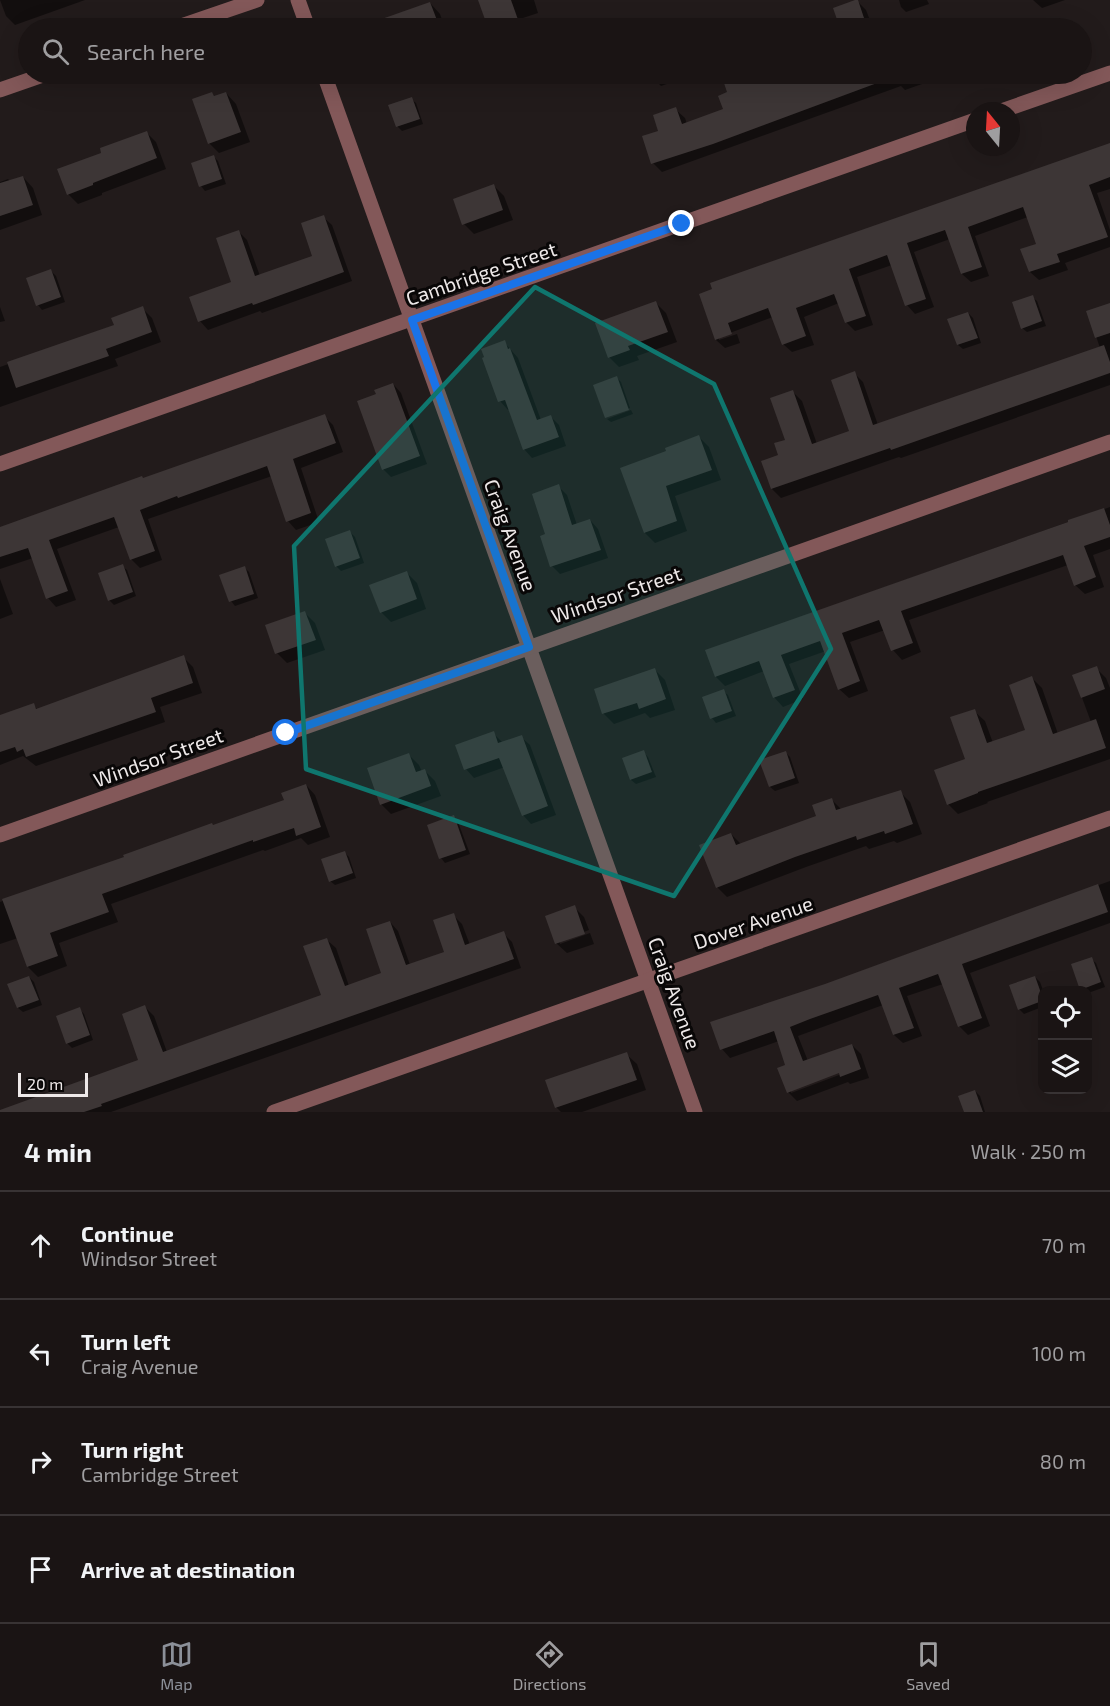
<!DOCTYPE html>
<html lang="en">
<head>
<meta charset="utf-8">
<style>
	:root { --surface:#1a1414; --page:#231d1d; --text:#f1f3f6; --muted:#9f9ea0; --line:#383334; --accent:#8c9099 }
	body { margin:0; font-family:"Exo 2",sans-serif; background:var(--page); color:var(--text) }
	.controls { position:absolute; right:18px; bottom:18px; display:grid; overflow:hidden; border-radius:12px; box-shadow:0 6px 24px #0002 }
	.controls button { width:54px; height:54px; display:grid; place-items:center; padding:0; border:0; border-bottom:2px solid var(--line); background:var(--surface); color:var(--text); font:30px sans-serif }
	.compass { position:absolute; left:966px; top:102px; width:54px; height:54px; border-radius:50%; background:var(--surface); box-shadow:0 6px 24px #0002; rotate:342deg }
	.scale { position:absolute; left:18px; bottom:15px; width:70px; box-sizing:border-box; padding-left:6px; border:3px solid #eee9e9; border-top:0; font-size:16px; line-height:21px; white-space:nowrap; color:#eee9e9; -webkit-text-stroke:4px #090707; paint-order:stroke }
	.stop { position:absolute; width:18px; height:18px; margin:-14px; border:4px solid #1a73e8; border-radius:50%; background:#fff }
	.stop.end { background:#1a73e8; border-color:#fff; box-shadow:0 2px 6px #0008 }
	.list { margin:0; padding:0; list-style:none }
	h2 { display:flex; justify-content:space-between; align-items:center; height:78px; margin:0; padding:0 24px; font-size:26px }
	h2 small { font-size:20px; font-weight:400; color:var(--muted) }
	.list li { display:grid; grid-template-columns:39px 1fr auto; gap:18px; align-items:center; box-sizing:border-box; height:108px; padding:0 24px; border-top:2px solid var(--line) }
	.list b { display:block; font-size:22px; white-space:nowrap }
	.list p { margin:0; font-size:20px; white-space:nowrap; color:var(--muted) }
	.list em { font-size:20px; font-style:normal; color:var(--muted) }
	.icon { flex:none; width:33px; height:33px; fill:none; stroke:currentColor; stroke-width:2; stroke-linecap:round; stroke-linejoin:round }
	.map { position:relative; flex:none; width:1110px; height:1112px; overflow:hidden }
	.search { position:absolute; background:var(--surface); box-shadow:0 6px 24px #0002; left:18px; right:18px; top:18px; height:66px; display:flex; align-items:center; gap:15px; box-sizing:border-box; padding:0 21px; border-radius:33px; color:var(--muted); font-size:22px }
	.sheet { height:510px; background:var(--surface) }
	nav { display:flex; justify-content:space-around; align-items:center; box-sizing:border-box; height:84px; border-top:2px solid var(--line); background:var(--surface); font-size:16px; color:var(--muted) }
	nav a { display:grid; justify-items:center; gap:3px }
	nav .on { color:var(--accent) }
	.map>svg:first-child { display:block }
	.shadow { fill:#0007; fill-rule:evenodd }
	.building { fill:#3d3636 }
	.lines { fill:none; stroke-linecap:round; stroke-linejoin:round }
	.minor { stroke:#835859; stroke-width:15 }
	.route { stroke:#1a73e8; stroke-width:8 }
	.marked { fill:#0f766e; fill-opacity:0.2; stroke:#0f766e; stroke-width:4.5; stroke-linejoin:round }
	.labels { text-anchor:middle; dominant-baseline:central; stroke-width:6; stroke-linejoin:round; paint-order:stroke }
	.street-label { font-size:20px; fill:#eee9e9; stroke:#090707 }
</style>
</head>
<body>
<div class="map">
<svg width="1110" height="1112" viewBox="0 0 1110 1112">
	<rect width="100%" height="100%" fill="#221b1b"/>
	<!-- shadow -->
	<g class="shadow">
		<polygon points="0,0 85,0 15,25 6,16"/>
		<polygon points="479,0 534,0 538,13 523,18 527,28 488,28"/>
		<polygon points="899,0 927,0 929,4 906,12 901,7"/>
		<polygon points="1033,0 1065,0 1042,8"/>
		<polygon points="857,1 866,10 873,28 841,28 835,9"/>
		<polygon points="430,3 440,14 445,28 393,28 389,18"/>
		<polygon points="796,18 803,28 775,28 774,26"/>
		<polygon points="917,21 924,28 893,28"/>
		<polygon points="731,25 735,28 720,28"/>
		<polygon points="508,74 535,74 515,81"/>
		<polygon points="653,74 682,74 684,78 661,86 656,81"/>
		<polygon points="722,74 754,74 762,97 823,74 941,74 942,77 905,90 901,86 662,172 653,163 660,132 675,109 685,118 687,124 724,110 729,93"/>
		<polygon points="212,93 215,97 226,93 236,104 250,142 219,153 209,143"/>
		<polygon points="411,99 416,103 423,124 402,131 398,127 390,106"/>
		<polygon points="146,132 156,142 166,169 102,193 102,195 78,204 68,194 103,154"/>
		<polygon points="1110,144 1110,189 1097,193 1110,230 1110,247 1065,263 1068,270 1039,280 1030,272 1038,245 1028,217 975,236 989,276 971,282 962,274 950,239 914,252 934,307 915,314 907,305 892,265 857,277 873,325 855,331 846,322 839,303 804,317 814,345 792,352 783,344 773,317 719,337 719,340 737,334 740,343 725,348 716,340 701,295"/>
		<polygon points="214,157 218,161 226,184 205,191 201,186"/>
		<polygon points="23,177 33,188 42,215 0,230 0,182 8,179 10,181"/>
		<polygon points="494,186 504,196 513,220 474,234 464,224"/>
		<polygon points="323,217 332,225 352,281 262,313 260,311 208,330 200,321 191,298 233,283 239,232 247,240 260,276 314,257"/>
		<polygon points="51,271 56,276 65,302 42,310 38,305"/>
		<polygon points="1032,297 1037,301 1046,326 1027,332 1022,328"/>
		<polygon points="656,303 666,313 677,342 637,356 639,360 619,367 609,357"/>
		<polygon points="1110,305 1110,385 901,458 899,457 781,498 772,489 786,440 793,392 802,401 817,444 851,432 854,373 863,382 878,425 1100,348 1088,312"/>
		<polygon points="0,307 5,321 0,322"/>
		<polygon points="142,308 152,318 161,342 115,359 118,366 0,407 0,367 116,326"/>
		<polygon points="968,313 973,318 981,343 963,349 958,345"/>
		<polygon points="504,342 518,358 541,420 551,417 559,425 566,446 532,458 524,449 510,409 508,410 500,401"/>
		<polygon points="617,378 621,382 630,408 606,416 606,418 594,386"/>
		<polygon points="393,384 401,393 427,464 391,477 383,469 378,395"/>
		<polygon points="631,410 633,414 611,422 607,419"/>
		<polygon points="324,416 333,425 343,452 301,468 319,522 296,530 288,521 272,476 148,519 162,560 140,568 131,559 119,527 57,549 76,600 56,607 48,598 33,558 0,569 0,529"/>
		<polygon points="699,437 709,447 721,480 675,496 687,531 655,543 645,533 622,469 668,452"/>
		<polygon points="558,486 567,495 577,525 590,520 598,529 608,558 560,574 552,566 547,535"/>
		<polygon points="1110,507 1110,549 1093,555 1104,587 1085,594 1075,585 1068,565 909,620 921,652 902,660 893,650 885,630 850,642 868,691 849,698 839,689 826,651 789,664 803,699 783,707 774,697 764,671 725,686 716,677 706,651"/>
		<polygon points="350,532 355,537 364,563 341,571 336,566"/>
		<polygon points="122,566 127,570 136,596 114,605 109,600"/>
		<polygon points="244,567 249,572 258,598 235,606 231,601"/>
		<polygon points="407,573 417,583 426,609 391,622 381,612"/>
		<polygon points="0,579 13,614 0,619"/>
		<polygon points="305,613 315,623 325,650 287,663 277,653"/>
		<polygon points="183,657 193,667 202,693 160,707 165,722 36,766 23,756 0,765 0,717 33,705 38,710"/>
		<polygon points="1096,668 1106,678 1110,688 1110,759 987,802 988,803 958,814 948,804 967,760 974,711 985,721 993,743 1027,731 1032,678 1042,688 1058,734 1091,722 1074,676"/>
		<polygon points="655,670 665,680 675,710 650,718 645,713 614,724 604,714 596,690"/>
		<polygon points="723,691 728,695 736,716 716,723 712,718"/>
		<polygon points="493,733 503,743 521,737 530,745 556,815 531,824 523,815 505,767 474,778 466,769 457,745"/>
		<polygon points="643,752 648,757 656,777 636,784 631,780 624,759"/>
		<polygon points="786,753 790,757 799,783 775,791 770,787"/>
		<polygon points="409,755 419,765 422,772 425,771 435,781 441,796 391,814 381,804"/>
		<polygon points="306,785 315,795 330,837 308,845 301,838 265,851 263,850 111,904 118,922 59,943 67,966 38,977 28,967 18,938 0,944 0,902 285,801"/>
		<polygon points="900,792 910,802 922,834 897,843 894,841 869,849 866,846 806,867 727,897 717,887 731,834 741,844 818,817 831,799 841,809"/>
		<polygon points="454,817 458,822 470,854 445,863 441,858"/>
		<polygon points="344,852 349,857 356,878 335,885 330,881"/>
		<path d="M 1110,881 L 1110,923 L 970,973 L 990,1026 L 968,1035 L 959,1026 L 943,984 L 907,996 L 922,1036 L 903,1043 L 894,1035 L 883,1005 L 798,1036 L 808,1061 L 852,1045 L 861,1054 L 869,1078 L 850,1084 L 848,1082 L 797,1101 L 788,1092 L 787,1066 L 779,1041 L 730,1058 L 722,1049 L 825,985 L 937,943 ZM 846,1069 L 847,1072 L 791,1093 L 791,1090 Z"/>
		<polygon points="574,907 584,917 589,930 560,941 560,944 590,933 594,944 567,953 556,943"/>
		<polygon points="453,915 462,924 470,945 503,933 512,942 521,968 111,1112 62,1112 140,1060 145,1007 154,1016 167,1052 323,996 327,940 336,948 349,986 383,974 390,922 398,931 410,965 446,952"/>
		<polygon points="1091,959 1096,963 1105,987 1088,993 1088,990 1081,989"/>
		<polygon points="29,977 34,982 42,1005 23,1012 18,1008"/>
		<polygon points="1035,977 1040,982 1043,990 1042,1007 1024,1014 1019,1009"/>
		<polygon points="79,1009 84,1014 93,1040 72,1048 67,1043"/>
		<polygon points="626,1054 637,1064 646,1090 582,1112 561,1112 556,1107"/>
		<polygon points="975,1091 980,1096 985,1112 965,1112"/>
	</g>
	<!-- building -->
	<g class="building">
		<polygon points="478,0 511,0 521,28 488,28"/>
		<polygon points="855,0 858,0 866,24 854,28 840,28 833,8"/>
		<polygon points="430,2 440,28 362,28 362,26"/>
		<polygon points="721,74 895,74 896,76 713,144 651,164 642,136 658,131 653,115 676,107 682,124 723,109 718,96 727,92"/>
		<polygon points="212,92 214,96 226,92 241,132 208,144 192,99"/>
		<polygon points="412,97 420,119 396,127 388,105"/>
		<polygon points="147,131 157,158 93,183 93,185 67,195 57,169 101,153 100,148"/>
		<polygon points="1110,143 1110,177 1089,185 1108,237 1057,254 1060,262 1029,272 1020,249 1036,244 1023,207 968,227 982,267 961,274 945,230 907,243 926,299 905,306 887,255 849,269 866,316 845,323 834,294 796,308 806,336 782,345 768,308 728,323 732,334 715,340 699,294 712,289 710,283"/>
		<polygon points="214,155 222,179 199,187 191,163"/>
		<polygon points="23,176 33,205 0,216 0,183"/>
		<polygon points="494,184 503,210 462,225 453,199"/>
		<polygon points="324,215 344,272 253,305 252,303 198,322 189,297 231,282 216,238 239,230 255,276 312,256 301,223"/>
		<polygon points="51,269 61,297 36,306 26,278"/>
		<polygon points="1033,295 1042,321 1021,329 1012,302"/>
		<polygon points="656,301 668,332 628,346 630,350 608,358 595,323"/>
		<polygon points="1110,303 1110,333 1095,338 1086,311"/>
		<polygon points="143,306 152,332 106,349 109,356 16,388 7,362 114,325 111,318"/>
		<polygon points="968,312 978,338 957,345 947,319"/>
		<polygon points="505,340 508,349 510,348 537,420 551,415 559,437 523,450 505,400 498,402 482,358 484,357 481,349"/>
		<polygon points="1104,345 1110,362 1110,373 891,450 890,448 771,489 761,461 778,455 774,443 785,440 770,398 793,390 812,444 849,431 831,380 855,371 873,425"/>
		<polygon points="617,376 629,410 605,418 593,385"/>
		<polygon points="393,383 420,456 382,470 357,401 376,394 374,390"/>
		<polygon points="325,414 336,443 293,459 311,513 286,522 267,466 178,498 177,496 140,510 155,551 130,560 114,517 49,540 68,591 46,599 28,548 0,557 0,527 142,476 143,478"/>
		<polygon points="699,435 712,470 666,486 677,521 644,533 620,468 666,451 665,448"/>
		<polygon points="559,484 572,525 590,519 601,550 550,567 540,536 545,534 532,494"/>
		<polygon points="1104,508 1110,525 1110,537 1084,546 1096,577 1074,586 1063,555 901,611 913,643 891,651 879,620 842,633 860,681 838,690 820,641 781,655 795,690 773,698 759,661 715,677 705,650 1068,522 1068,520"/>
		<polygon points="350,530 360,558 335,567 325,539"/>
		<polygon points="123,564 133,592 108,601 98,573"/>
		<polygon points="245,566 254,594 229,602 219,575"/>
		<polygon points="407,571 417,599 380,613 369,585"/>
		<polygon points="305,611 316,640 275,654 265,625"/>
		<polygon points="184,655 193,683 151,698 156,712 26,757 23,749 17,752 15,747 0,752 0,715 34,703 36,709"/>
		<polygon points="1097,666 1105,689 1081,698 1072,675"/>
		<polygon points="655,668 666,699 639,709 637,703 602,714 594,689"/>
		<polygon points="1032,676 1053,734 1096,719 1106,748 978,792 978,793 947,805 934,770 965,759 950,717 975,709 987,743 1025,730 1009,685"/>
		<polygon points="724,689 732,711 710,719 702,697"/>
		<polygon points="494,731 498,743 522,735 548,806 522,816 499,758 464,770 455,745"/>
		<polygon points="644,750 652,772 630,780 622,758"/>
		<polygon points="786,751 795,778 769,787 759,760"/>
		<polygon points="409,753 416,772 425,769 431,786 380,805 367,768"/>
		<polygon points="306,784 321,827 296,836 294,828 253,842 253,840 102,894 109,912 50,933 58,956 27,967 2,899 124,857 123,855 212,823 213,825 284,800 281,793"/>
		<polygon points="901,790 913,824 885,834 884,831 857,840 856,836 795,857 716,888 699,845 731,833 736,845 816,816 812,805 832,798 836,810"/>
		<polygon points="454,815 466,850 439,859 427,825"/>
		<polygon points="345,851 353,873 329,882 321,859"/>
		<polygon points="1098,884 1108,912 962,964 982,1018 958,1027 938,974 899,988 914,1028 893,1035 878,995 810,1019 790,1027 803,1061 852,1044 861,1069 840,1077 839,1073 787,1093 777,1068 785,1065 774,1031 720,1050 710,1022 825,984"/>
		<polygon points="575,905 585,934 555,944 545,916"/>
		<polygon points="454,913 465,945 504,931 514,959 101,1104 102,1106 84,1112 0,1112 0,1110 138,1060 122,1014 145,1005 163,1052 321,995 303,946 327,938 345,986 381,973 366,929 390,921 406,965 444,952 433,920"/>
		<polygon points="1092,957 1101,982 1080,990 1071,964"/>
		<polygon points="29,976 39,1000 17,1008 7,984"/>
		<polygon points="1035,976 1042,996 1042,1001 1018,1010 1009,985"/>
		<polygon points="80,1007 90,1035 66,1044 56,1016"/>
		<polygon points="627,1052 637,1080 555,1108 545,1080"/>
		<polygon points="975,1090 983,1112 964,1112 958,1096"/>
	</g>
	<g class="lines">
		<!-- minor -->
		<g class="minor">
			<polyline points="298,0 308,28"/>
			<polyline points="175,28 257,0"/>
			<polyline points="324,74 695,1112"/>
			<polyline points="0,90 46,74"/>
			<polyline points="1001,111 1110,73"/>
			<polyline points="0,464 975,120"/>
			<polyline points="0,835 1110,442"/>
			<polyline points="274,1112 1110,818"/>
		</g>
	</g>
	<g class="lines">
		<!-- route -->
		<polyline class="route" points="286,733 529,647 412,320 682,224"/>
	</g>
	<!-- marked area -->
	<path class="marked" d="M 535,287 L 714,384 L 831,649 L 674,896 L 306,769 L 294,546 Z"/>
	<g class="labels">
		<!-- street labels -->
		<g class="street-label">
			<text transform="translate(481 273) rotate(-19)">Cambridge Street</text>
			<text transform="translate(511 535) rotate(70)">Craig Avenue</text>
			<text transform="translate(616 594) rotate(-19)">Windsor Street</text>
			<text transform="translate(158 757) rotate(-20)">Windsor Street</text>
			<text transform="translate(753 922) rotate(-19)">Dover Avenue</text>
			<text transform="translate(675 993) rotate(70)">Craig Avenue</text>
		</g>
	</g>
</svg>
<div class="controls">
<button><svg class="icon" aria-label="locate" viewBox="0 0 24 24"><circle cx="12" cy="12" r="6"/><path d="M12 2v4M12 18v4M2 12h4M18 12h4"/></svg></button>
<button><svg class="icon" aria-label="layers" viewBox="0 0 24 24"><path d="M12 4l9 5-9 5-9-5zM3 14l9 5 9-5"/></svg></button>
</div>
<svg class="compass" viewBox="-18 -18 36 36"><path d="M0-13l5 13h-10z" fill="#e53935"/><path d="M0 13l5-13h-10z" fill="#9f9ea0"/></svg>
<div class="scale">20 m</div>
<div class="stop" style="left:286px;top:733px"></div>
<div class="stop end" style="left:682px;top:224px"></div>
<div class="search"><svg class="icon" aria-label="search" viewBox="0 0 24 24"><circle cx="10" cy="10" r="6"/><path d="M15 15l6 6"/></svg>Search here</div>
</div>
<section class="sheet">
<h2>4 min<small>Walk · 250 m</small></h2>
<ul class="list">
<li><svg class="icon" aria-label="ahead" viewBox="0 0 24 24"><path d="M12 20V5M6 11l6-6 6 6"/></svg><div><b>Continue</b><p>Windsor Street</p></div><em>70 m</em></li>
<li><svg class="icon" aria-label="left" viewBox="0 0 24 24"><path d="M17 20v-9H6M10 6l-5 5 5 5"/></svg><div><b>Turn left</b><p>Craig Avenue</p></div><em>100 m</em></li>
<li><svg class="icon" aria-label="right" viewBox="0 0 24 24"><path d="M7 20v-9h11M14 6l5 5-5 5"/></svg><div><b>Turn right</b><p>Cambridge Street</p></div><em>80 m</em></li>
<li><svg class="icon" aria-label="arrive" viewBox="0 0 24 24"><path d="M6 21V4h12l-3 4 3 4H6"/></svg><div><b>Arrive at destination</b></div></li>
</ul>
</section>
<nav>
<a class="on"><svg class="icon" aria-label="map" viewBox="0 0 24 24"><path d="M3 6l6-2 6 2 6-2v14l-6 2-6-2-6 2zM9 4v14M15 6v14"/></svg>Map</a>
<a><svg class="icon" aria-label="directions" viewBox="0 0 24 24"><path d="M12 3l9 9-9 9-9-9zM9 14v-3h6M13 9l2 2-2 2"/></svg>Directions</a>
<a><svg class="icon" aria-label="saved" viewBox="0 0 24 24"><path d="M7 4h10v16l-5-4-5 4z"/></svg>Saved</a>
</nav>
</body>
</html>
